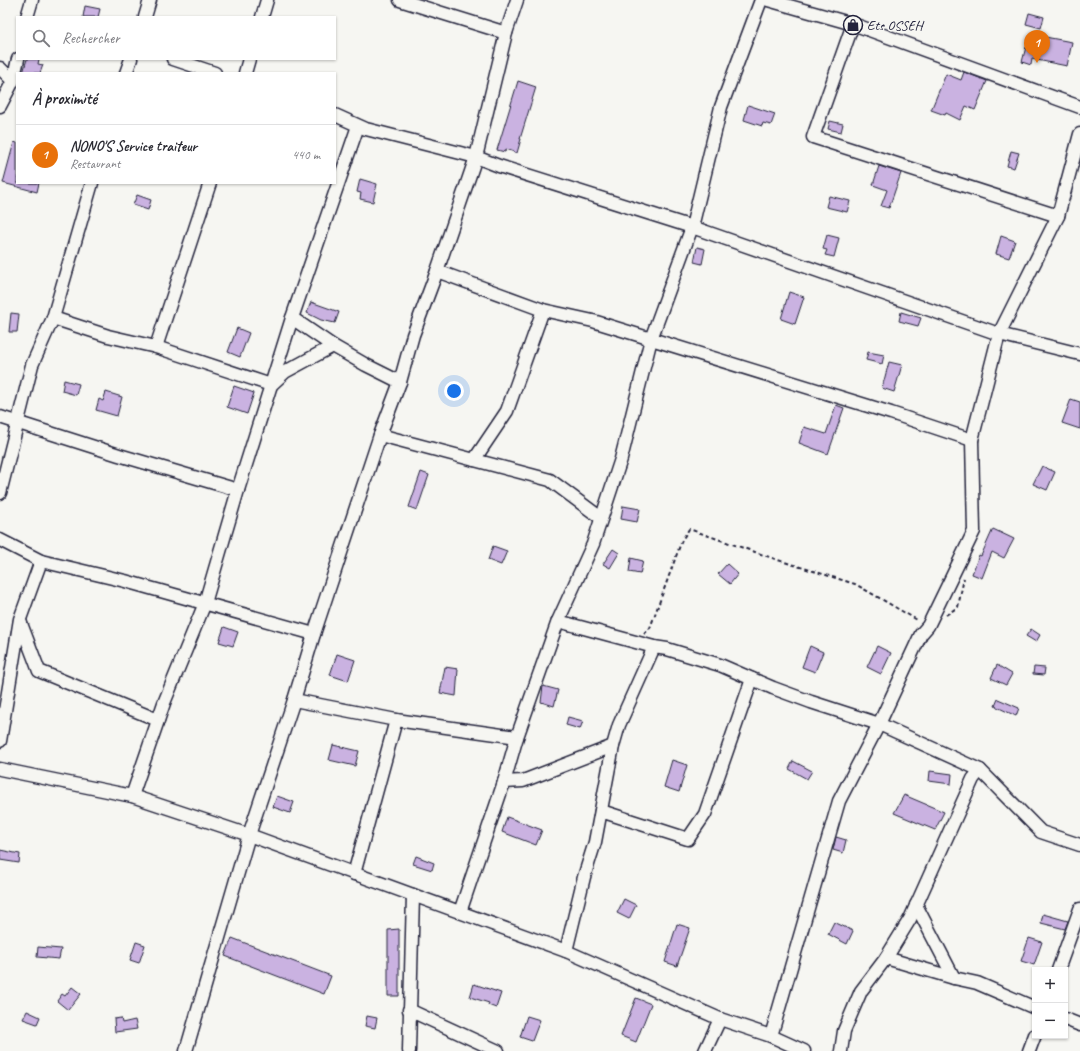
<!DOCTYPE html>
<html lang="fr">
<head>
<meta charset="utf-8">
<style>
	:root { --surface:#fff; --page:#f2f2f3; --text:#2b2b33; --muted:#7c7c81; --line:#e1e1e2; --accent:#22223b }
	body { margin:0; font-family:Caveat,sans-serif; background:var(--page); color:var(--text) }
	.controls { position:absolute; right:12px; bottom:12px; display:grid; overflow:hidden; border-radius:0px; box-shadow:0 1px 3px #0004 }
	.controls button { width:36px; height:36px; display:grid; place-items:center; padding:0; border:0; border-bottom:1px solid var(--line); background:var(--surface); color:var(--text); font:20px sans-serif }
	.you { position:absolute; left:454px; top:391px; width:14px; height:14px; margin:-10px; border:3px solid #fff; border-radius:50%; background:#1a73e8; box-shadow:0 0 0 6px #1a73e833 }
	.badge { display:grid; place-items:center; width:26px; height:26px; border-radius:50%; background:var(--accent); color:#fff; font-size:13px; font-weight:700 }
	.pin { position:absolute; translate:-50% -33px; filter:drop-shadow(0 1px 2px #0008) }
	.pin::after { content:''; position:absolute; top:21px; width:14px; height:12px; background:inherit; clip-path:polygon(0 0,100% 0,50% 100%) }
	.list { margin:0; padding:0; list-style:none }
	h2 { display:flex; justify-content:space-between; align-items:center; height:52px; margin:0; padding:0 16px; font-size:17px }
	h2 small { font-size:13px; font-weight:400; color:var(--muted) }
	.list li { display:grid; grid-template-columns:26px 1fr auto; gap:12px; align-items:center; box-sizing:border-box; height:60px; padding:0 16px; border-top:1px solid var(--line) }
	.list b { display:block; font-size:15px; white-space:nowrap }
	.list p { margin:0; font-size:13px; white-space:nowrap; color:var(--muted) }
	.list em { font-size:13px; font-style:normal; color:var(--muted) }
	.icon { flex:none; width:22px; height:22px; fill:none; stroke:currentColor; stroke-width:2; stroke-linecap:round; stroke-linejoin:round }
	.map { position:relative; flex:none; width:1080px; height:1051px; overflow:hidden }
	.search { position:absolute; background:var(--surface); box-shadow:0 1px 3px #0004; left:16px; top:16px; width:320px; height:44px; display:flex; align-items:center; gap:10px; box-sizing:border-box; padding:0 14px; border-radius:0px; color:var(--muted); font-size:15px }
	.panel { position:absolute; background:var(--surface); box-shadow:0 1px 3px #0004; left:16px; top:72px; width:320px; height:112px; border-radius:0px }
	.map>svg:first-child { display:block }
	.building { fill:#cab2e1; stroke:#22223b }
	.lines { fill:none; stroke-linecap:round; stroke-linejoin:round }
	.minor-casing { stroke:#22223b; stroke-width:15 }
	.path { stroke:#22223b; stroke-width:2; stroke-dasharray:4 3; stroke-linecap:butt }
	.minor { stroke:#f6f6f2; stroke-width:12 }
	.labels { text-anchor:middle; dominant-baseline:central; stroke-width:3; stroke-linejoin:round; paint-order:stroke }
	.poi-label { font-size:14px; fill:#22223b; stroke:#f6f6f2; text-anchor:start }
</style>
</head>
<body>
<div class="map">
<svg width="1080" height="1051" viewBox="0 0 1080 1051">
	<rect width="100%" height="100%" fill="#f6f6f2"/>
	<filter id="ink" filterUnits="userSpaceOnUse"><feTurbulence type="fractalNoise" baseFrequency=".025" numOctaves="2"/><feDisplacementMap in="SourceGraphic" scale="8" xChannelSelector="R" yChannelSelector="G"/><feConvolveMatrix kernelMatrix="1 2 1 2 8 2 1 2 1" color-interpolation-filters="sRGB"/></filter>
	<g filter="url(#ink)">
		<!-- building -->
		<g class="building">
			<polygon points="85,6 100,9 98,17 83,17"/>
			<polygon points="1029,13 1044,17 1041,28 1026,24"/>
			<polygon points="1045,37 1072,42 1067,66 1032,59 1031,65 1022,62 1026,47 1042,52"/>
			<polygon points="27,59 39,59 38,64 43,65 40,73 23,73"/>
			<polygon points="964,72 987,81 975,110 966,106 960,120 946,113 945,115 931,110 946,74 961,80"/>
			<polygon points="518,81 536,87 520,139 521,139 517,153 506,149 505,152 497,150"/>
			<polygon points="748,105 775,114 771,125 763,123 762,126 744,120"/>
			<polygon points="830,121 843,124 841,132 828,129"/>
			<polygon points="14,142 17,143 17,183 39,183 37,192 3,183"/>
			<polygon points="1011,151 1019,153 1014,168 1007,166"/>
			<polygon points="879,166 901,173 889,208 881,206 887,190 873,185"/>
			<polygon points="360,179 377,184 373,202 360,199 361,193 357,192"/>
			<polygon points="137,195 151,200 148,210 133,205"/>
			<polygon points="829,196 850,201 847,212 826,207"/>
			<polygon points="827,235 839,238 834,257 825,255 827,250 823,249"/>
			<polygon points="1001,236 1015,241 1009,258 996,254"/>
			<polygon points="697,247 705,249 702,264 694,262"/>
			<polygon points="789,292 804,297 795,324 781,319"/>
			<polygon points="311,302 339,312 335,323 321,320 307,313"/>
			<polygon points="901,312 921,318 918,326 899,321"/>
			<polygon points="11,313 19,314 17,332 9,332"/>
			<polygon points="237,328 249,333 240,357 228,352"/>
			<polygon points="868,352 884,355 882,364 866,360"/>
			<polygon points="889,362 902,365 894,392 882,388"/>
			<polygon points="64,380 79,384 76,395 62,391"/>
			<polygon points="234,386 254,393 247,414 227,407"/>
			<polygon points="106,392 122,397 117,416 96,410 99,399 103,401"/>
			<polygon points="1071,399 1080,402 1080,429 1062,423"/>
			<polygon points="836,405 844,408 828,454 799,443 804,427 826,434"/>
			<polygon points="1042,466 1055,472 1047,490 1033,484"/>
			<polygon points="421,472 429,475 417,510 409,507"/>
			<polygon points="623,506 640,509 637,522 621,519"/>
			<polygon points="993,529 1014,539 1004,558 992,552 982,578 972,574 979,555 981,556"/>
			<polygon points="493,546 507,551 501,565 488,560"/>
			<polygon points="613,549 619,553 610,568 603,564"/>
			<polygon points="631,558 643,561 640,574 629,572"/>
			<polygon points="727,564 738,574 730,584 718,574"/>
			<polygon points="224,627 238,632 233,646 219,642"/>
			<polygon points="1031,629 1040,635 1036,642 1026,636"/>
			<polygon points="810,646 823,652 815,672 802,667"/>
			<polygon points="877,646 891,653 881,674 867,667"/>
			<polygon points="337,654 355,660 348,681 330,675"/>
			<polygon points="997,665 1012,674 1006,685 991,678"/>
			<polygon points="445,667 458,669 456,696 440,693"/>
			<polygon points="1034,667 1045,668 1044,675 1033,674"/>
			<polygon points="543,686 558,690 554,706 541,702"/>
			<polygon points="998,699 1019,708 1016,716 995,706"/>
			<polygon points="568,717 583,721 580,729 566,725"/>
			<polygon points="333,745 359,751 355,766 329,760"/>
			<polygon points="672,760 687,765 679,792 664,787"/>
			<polygon points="793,761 812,771 807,779 789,769"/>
			<polygon points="930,771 952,774 951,784 929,781"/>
			<polygon points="904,795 944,812 935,830 894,813"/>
			<polygon points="277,796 294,802 290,813 273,807"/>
			<polygon points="507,817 542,830 536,845 502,832"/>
			<polygon points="836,837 846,840 843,853 833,850"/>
			<polygon points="0,850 20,854 19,863 0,860"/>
			<polygon points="416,856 434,863 432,870 413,864"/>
			<polygon points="624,899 636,905 629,919 617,913"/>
			<polygon points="1043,914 1068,921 1065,929 1041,923"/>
			<polygon points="834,922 853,931 847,944 828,934"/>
			<polygon points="677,924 690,928 677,966 665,962"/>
			<polygon points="399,929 399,996 388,996 388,930"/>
			<polygon points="232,938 331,976 324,994 225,956"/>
			<polygon points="1029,938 1042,942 1034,965 1021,961"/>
			<polygon points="136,942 145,945 139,963 130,960"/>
			<polygon points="38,947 61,949 59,959 37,957"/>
			<polygon points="474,984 501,993 496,1008 488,1005 489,1003 470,997"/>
			<polygon points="72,987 81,994 68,1010 57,1001 62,994 65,996"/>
			<polygon points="636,998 651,1004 636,1042 621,1036"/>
			<polygon points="27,1011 40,1017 37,1024 23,1019"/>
			<polygon points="367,1016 377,1018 375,1028 365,1026"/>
			<polygon points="527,1016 540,1020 532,1041 520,1037"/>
			<polygon points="121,1018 122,1023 135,1020 137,1029 115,1032 114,1019"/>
		</g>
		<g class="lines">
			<!-- minor casing -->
			<g class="minor-casing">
				<g id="minor">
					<polyline points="400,0 506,33"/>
					<polyline points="768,0 853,24 1080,107"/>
					<polyline points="27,17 32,0"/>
					<polyline points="145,17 150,0"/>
					<polyline points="262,17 267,0"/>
					<polyline points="853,24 813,137 1058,216"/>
					<polyline points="173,59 215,73"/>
					<polyline points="0,68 13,81"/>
					<polyline points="126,73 131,59"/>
					<polyline points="245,73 249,59"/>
					<polyline points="0,106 13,81 18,59"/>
					<polyline points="335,115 366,129 476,157 499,166 692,227 999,334 1058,216 1080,134"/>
					<polyline points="437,271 543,310 593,321 891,413 972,440"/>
					<polyline points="53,318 108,336 156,347 271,385 285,372 333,346 366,365 400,382"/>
					<polyline points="333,346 292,318 358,126"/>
					<polyline points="156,347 210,183"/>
					<polyline points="0,417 119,455 238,490"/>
					<polyline points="380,435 550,480 601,518"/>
					<polyline points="474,460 507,411 543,310"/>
					<polyline points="0,493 32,365 53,318 92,183"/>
					<polyline points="0,540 41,561 125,581 314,634"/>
					<polyline points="20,621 39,671 158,720"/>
					<polyline points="558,621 593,544 621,459 651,339 692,227 721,107 761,0"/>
					<polyline points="294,700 396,720 354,874"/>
					<polyline points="396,720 517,737 504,782 460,912"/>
					<polyline points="517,737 558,621 654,647 667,649 720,665 773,688 811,702 879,724 980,770 1041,832 1080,845"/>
					<polyline points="0,741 20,619 41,561"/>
					<polyline points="0,769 132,796 249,835 566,951 720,1019 771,1036 804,1051"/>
					<polyline points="504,782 523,781 613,746"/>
					<polyline points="132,796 164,703 205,603 238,490 292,318"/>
					<polyline points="601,811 688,839 705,814 752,679"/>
					<polyline points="916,905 954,978"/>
					<polyline points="566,951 584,877 595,842 613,746 619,725 654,647"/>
					<polyline points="886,958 954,978 977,983 1035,1008"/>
					<polyline points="1058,970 1080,909"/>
					<polyline points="409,1010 498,1051"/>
					<polyline points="1065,1019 1080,1025"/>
					<polyline points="771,1036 839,801 879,724 921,634 928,626 974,531 972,440 999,334 1080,354"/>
					<polyline points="186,1051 249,835 294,700 314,634 380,435 400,382 413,335 437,271 476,157 506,33 517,0"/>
					<polyline points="409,1051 413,895"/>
					<polyline points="705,1051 720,1019"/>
					<polyline points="841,1051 844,1031 861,991 886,958 910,919 973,779 980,770"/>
					<polyline points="1029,1051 1035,1035"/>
				</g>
			</g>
			<!-- path -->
			<g class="path">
				<polyline points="946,615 958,607 964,578"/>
				<polyline points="644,634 650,628 682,540 689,529 778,560 855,584 919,621"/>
			</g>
			<!-- minor -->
			<use href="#minor" class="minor"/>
		</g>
	</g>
	<!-- icons -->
	<defs>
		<g id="shop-ring" transform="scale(1)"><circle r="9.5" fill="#f6f6f2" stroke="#22223b" stroke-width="1.5"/><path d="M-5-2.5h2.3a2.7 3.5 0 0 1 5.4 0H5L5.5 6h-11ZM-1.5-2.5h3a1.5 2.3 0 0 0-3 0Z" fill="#22223b"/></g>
	</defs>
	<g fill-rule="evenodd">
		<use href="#shop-ring" x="853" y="25"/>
	</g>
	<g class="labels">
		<!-- poi labels -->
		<g class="poi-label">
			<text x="867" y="25">Ets OSSEH</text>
		</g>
	</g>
</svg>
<div class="controls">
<button>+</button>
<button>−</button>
</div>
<div class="you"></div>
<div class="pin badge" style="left:1037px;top:63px;background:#e8710a">1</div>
<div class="search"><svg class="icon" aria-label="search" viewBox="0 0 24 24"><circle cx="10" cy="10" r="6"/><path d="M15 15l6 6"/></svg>Rechercher</div>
<section class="panel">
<h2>À proximité<small></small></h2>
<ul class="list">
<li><span class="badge" style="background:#e8710a">1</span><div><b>NONO'S Service traiteur</b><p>Restaurant</p></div><em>440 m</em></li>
</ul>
</section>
</div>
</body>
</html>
